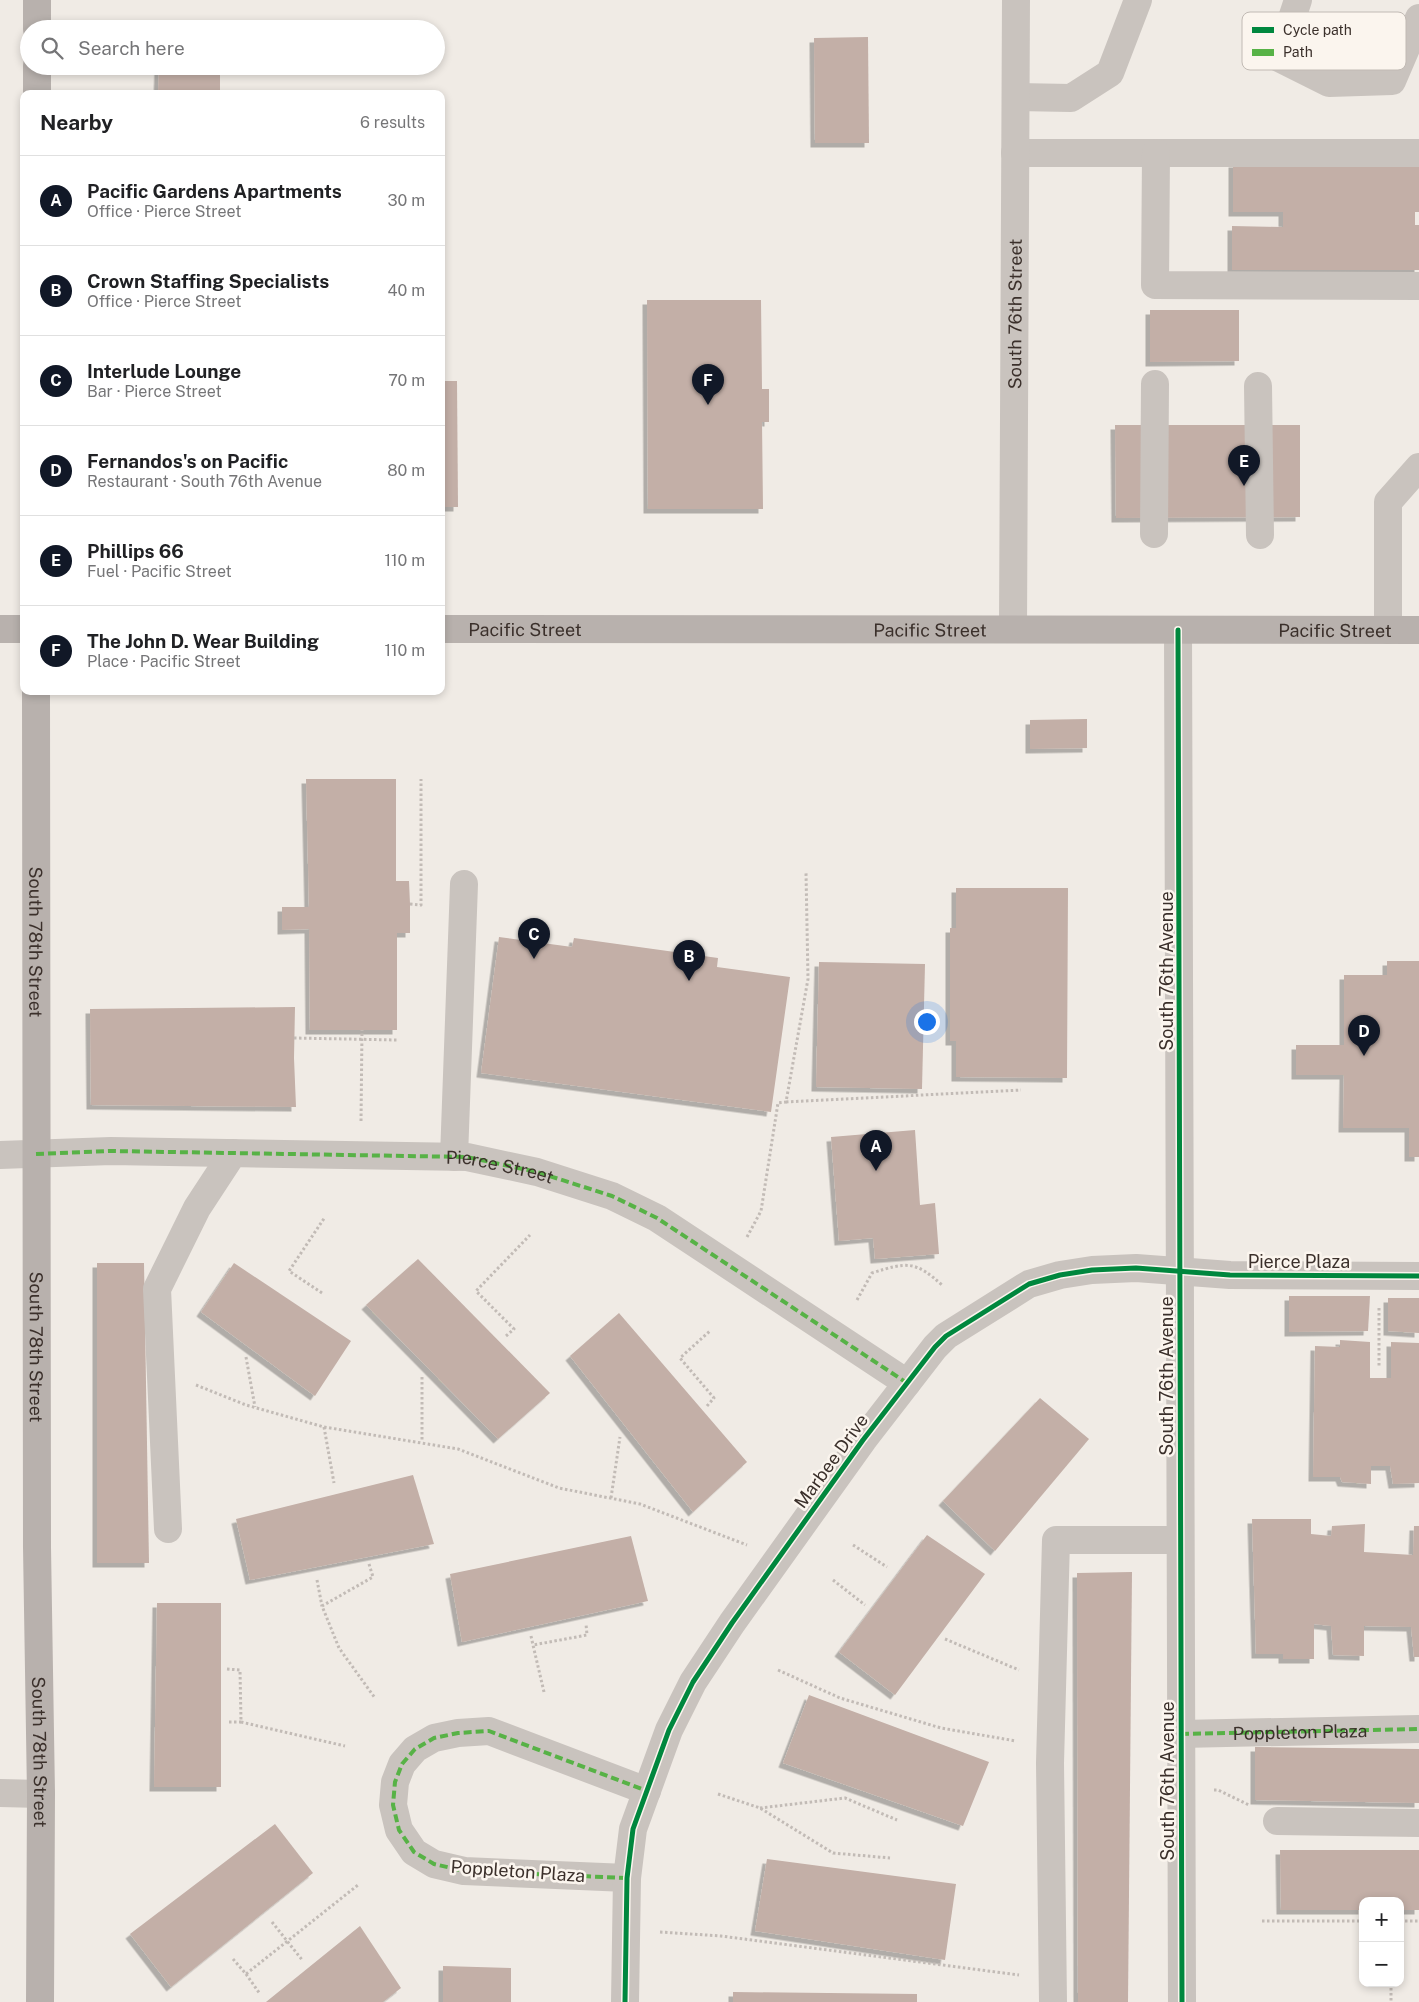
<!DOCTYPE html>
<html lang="en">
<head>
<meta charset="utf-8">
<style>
	:root { --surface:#fff; --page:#f2f2f2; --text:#202124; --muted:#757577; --line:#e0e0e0; --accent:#111827 }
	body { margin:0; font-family:"Public Sans",sans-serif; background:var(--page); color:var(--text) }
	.controls { position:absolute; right:15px; bottom:15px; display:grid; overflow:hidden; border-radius:10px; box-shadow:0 2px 8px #0003 }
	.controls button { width:45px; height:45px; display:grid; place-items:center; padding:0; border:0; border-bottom:1px solid var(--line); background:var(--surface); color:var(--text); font:25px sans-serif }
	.you { position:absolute; left:926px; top:1021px; width:18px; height:18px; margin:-12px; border:4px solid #fff; border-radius:50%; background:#1a73e8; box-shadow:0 0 0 8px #1a73e833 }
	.badge { display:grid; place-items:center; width:32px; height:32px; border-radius:50%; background:var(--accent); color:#fff; font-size:16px; font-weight:700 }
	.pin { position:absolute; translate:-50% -41px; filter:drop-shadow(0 1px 2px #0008) }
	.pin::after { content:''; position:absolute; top:26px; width:18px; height:15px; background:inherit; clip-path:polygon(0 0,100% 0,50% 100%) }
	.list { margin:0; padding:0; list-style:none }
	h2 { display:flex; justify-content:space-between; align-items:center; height:65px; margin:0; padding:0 20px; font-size:21px }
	h2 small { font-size:16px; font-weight:400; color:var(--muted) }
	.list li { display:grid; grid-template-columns:32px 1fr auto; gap:15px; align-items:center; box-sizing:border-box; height:90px; padding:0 20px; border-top:1px solid var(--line) }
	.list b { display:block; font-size:19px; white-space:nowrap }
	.list p { margin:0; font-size:16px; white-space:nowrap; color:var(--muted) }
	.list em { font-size:16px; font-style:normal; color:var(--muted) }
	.icon { flex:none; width:28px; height:28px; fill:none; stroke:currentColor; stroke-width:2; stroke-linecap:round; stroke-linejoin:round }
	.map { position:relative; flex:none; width:1419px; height:2002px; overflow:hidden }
	.search { position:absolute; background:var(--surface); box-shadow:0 2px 8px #0003; left:20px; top:20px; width:425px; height:55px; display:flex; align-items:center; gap:12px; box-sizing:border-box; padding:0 18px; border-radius:28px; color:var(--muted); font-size:19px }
	.panel { position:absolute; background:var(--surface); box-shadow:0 2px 8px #0003; left:20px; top:90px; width:425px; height:605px; border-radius:10px }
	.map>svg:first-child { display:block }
	.building { fill:#c3afa7; filter:url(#shadow) }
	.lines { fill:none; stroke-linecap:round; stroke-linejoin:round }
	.path { stroke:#c2bbb6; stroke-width:3; stroke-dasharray:2.5 2.5; stroke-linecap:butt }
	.minor { stroke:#c9c3be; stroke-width:28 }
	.major { stroke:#b8b1ad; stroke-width:28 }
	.quiet { stroke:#57b246; stroke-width:4; stroke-dasharray:8 4; stroke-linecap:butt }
	.cycleway-casing { stroke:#fbf5ee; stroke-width:8 }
	.cycleway { stroke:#00873e; stroke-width:5 }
	.labels { text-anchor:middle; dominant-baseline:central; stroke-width:5; stroke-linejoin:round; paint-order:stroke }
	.street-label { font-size:18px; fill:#3b302b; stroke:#fbf5ee }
	.key { fill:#fbf5ee; stroke:#c1bab4; stroke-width:1 }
	.key-label { font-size:14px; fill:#3b302b }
</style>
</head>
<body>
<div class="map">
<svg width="1419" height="2002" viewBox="0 0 1419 2002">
	<defs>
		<filter id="shadow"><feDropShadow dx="-4.5" dy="4.5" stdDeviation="0" flood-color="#0004"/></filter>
	</defs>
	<rect width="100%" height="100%" fill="#f0ebe5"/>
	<!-- building -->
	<g class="building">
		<polygon points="868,37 869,143 815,143 814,38"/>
		<polygon points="159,66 220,66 220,94 158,94"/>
		<polygon points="1233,163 1419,163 1419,212 1415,212 1415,225 1419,225 1419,270 1232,270 1232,226 1283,227 1283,212 1233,212"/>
		<polygon points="647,300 761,300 762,389 769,389 769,422 762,422 763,509 648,509"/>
		<polygon points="1150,310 1239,310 1239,361 1150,362"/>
		<polygon points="441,381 457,381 458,507 441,507"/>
		<polygon points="1115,425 1300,425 1300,517 1116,518"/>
		<polygon points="1087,719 1087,748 1030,749 1030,720"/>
		<polygon points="306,779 396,779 396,881 409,881 410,904 410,933 397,933 397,1030 310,1030 309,929 282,930 282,907 309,907"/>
		<polygon points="956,888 1068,888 1067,1078 956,1077 956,1041 950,1041 950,928 956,928"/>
		<polygon points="499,937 572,947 574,938 718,958 717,967 790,977 771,1112 481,1073"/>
		<polygon points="1387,961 1419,961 1419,1157 1409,1157 1409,1128 1343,1128 1344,1075 1296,1075 1296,1045 1344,1045 1344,975 1387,975"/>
		<polygon points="819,962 925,964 922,1089 816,1087"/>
		<polygon points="295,1007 294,1058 296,1107 91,1105 90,1009"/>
		<polygon points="915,1130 920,1205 935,1203 939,1254 875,1259 873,1238 839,1241 831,1137"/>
		<polygon points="418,1259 550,1393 498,1439 366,1305"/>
		<polygon points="97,1263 144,1263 149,1563 97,1563"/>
		<polygon points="234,1263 351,1341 315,1396 201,1312"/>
		<polygon points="1289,1296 1370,1296 1368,1331 1289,1332"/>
		<polygon points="1388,1298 1419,1298 1419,1333 1388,1331"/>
		<polygon points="619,1313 747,1462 693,1512 570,1356"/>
		<polygon points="1340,1340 1370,1342 1370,1378 1391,1378 1391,1342 1419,1343 1419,1483 1393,1484 1390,1466 1371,1466 1371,1484 1342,1482 1340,1477 1313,1477 1315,1346 1340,1347"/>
		<polygon points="1040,1398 1089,1439 995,1551 943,1501"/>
		<polygon points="413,1475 434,1544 250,1580 236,1519"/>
		<polygon points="1252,1519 1311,1519 1311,1534 1331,1536 1332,1526 1365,1524 1364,1552 1413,1555 1414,1526 1419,1526 1419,1657 1414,1657 1411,1627 1364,1626 1364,1656 1333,1655 1331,1626 1314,1624 1314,1659 1283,1659 1283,1654 1256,1654"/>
		<polygon points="927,1535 985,1574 895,1695 839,1652"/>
		<polygon points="631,1536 648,1601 462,1642 450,1574"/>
		<polygon points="1132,1572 1128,2002 1078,2002 1077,1573"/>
		<polygon points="157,1603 221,1603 221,1787 154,1787"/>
		<polygon points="809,1695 989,1762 963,1826 783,1763"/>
		<polygon points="1255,1747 1419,1749 1419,1803 1255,1800"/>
		<polygon points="275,1824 313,1873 171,1987 130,1934"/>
		<polygon points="1280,1850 1419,1850 1419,1910 1400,1910 1400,1901 1363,1901 1363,1910 1281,1910"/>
		<polygon points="767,1859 956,1884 945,1960 755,1931"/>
		<polygon points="360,1926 401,1988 383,2002 266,2002"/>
		<polygon points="443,1966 511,1968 511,2002 443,2002"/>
		<polygon points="733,1992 917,1994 917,2002 733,2002"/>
	</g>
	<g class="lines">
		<!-- path -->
		<g class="path">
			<polyline points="410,904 421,905 421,779"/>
			<polyline points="294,1038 397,1040"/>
			<polyline points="786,1102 1021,1090"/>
			<polyline points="361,1121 362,1030"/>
			<polyline points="747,1237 761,1211 778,1103 786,1102 808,979 806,872"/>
			<polyline points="322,1293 289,1271 325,1217"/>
			<path d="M 857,1300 L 872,1273 C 907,1262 915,1260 943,1286"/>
			<polyline points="1379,1308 1379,1366"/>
			<polyline points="506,1336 514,1329 476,1291 530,1235"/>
			<polyline points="246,1357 255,1407"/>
			<polyline points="422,1377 422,1442"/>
			<polyline points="196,1385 246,1405 324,1427 458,1449 559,1488 640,1504 747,1545"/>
			<polyline points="707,1406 714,1398 680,1358 711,1330"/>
			<polyline points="324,1427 334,1483"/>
			<polyline points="611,1498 620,1437"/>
			<polyline points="853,1545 887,1567"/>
			<polyline points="369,1564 373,1577 322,1606 339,1648 375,1698"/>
			<polyline points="317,1580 322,1606"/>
			<polyline points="833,1580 865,1605"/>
			<polyline points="531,1636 533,1645"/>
			<polyline points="945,1639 1019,1670"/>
			<polyline points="227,1669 240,1670 241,1722 345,1746"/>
			<polyline points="778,1670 840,1698 941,1728 1016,1741"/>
			<polyline points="544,1692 533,1645 587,1635 586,1624"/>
			<polyline points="229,1722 241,1722"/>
			<polyline points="1214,1790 1218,1790 1249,1805"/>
			<polyline points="718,1794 760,1808 833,1853 890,1858"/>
			<polyline points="760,1808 845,1798 897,1820"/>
			<polyline points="1262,1921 1363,1921"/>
			<polyline points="1400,1921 1419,1921"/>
			<polyline points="272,1922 303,1961"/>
			<polyline points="660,1932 721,1936 1019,1975"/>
			<polyline points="233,1959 246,1974 358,1885"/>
			<polyline points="246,1974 260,1994"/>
			<polyline points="1391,1983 1391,2002"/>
		</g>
		<!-- minor -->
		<g class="minor">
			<polyline points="1298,0 1279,58 1329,83 1392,81 1419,18"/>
			<polyline points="1016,97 1071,98 1110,73 1138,0"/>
			<polyline points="1015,153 1419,153"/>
			<polyline points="1156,153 1155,285 1419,286"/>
			<polyline points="1258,386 1260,535"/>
			<polyline points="1154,534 1155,384"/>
			<path id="s1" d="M 1013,628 L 1016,0"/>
			<polyline points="1178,630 1182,2002"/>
			<polyline points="1388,630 1388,502 1419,467"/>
			<path id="s2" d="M 0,1155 L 111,1151 L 467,1157 L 537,1172 L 612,1196 L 657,1218 L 907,1383"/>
			<polyline points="454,1157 464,884"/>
			<polyline points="168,1529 157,1289 197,1208 233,1153"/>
			<path id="s3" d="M 1181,1734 L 1419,1729"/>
			<polyline points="0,1793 41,1794"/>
			<polyline points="1277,1821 1419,1823"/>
			<polyline points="627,1878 464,1871 434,1864 414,1852 399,1830 393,1805 395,1782 402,1764 415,1749 434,1738 458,1733 489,1731 647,1791"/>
			<polyline points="625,2002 627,1878 633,1829 669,1730 693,1682 732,1623 863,1440 935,1347 946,1336 1029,1284 1060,1275 1092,1270 1136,1268 1230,1275 1419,1276"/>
			<polyline points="1053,2002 1050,1763 1056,1540 1180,1540"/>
		</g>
		<!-- major -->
		<g class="major">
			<polyline points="37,29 37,0"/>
			<polyline points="37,94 37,66"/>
			<polyline points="0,629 24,629"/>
			<path id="s4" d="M 441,629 L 1419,630"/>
			<path id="s5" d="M 36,691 L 37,1547 L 41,1794 L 40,2002"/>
		</g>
		<!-- quiet -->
		<g class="quiet">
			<polyline points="36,1154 111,1151 467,1157 537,1172 612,1196 657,1218 907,1383"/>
			<polyline points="1181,1734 1419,1729"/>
			<polyline points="627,1878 464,1871 434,1864 414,1852 399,1830 393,1805 395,1782 402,1764 415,1749 434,1738 458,1733 489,1731 647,1791"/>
		</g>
		<!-- cycleway casing -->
		<g class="cycleway-casing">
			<g id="cycleway">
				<polyline points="1178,630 1182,2002"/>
				<polyline points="625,2002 627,1878 633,1829 669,1730 693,1682 732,1623 863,1440 935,1347 946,1336 1029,1284 1060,1275 1092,1270 1136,1268 1230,1275 1419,1276"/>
			</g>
		</g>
		<!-- cycleway -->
		<use href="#cycleway" class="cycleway"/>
	</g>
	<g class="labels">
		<!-- street labels -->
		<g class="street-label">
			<text stroke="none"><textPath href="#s1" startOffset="314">South 76th Street</textPath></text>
			<text stroke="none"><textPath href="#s4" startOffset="489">Pacific Street</textPath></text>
			<text stroke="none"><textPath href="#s4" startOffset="84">Pacific Street</textPath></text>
			<text stroke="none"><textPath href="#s4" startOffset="894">Pacific Street</textPath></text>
			<text stroke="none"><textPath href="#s5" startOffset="251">South 78th Street</textPath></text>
			<text transform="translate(1166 971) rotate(-90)">South 76th Avenue</text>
			<text stroke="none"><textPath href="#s2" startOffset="501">Pierce Street</textPath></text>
			<text x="1299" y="1261">Pierce Plaza</text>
			<text stroke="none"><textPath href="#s5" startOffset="656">South 78th Street</textPath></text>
			<text transform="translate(1166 1376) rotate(-90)">South 76th Avenue</text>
			<text transform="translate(831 1461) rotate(-54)">Marbee Drive</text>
			<text stroke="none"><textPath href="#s3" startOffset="119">Poppleton Plaza</textPath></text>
			<text stroke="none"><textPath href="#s5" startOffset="1061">South 78th Street</textPath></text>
			<text transform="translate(1167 1781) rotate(-90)">South 76th Avenue</text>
			<text transform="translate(518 1871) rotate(4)">Poppleton Plaza</text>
		</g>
	</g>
	<!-- legend -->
	<rect x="1242" y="12" width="164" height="58" rx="8" class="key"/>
	<rect x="1252" y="27" width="22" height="6" fill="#00873e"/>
	<rect x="1252" y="49" width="22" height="7" fill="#57b246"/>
	<g class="key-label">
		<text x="1283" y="35">Cycle path</text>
		<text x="1283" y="57">Path</text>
	</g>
</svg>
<div class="controls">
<button>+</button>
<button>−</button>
</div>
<div class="you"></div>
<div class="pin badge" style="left:876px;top:1171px">A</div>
<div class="pin badge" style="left:689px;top:981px">B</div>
<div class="pin badge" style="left:534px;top:959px">C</div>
<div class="pin badge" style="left:1364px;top:1056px">D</div>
<div class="pin badge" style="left:1244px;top:486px">E</div>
<div class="pin badge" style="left:708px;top:405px">F</div>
<div class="search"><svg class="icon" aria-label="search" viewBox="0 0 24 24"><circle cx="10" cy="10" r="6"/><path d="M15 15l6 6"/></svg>Search here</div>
<section class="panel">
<h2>Nearby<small>6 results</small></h2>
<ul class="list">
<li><span class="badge">A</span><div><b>Pacific Gardens Apartments</b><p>Office · Pierce Street</p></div><em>30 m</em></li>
<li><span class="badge">B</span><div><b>Crown Staffing Specialists</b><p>Office · Pierce Street</p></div><em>40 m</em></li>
<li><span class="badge">C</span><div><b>Interlude Lounge</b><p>Bar · Pierce Street</p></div><em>70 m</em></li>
<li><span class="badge">D</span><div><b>Fernandos's on Pacific</b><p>Restaurant · South 76th Avenue</p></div><em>80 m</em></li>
<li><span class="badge">E</span><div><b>Phillips 66</b><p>Fuel · Pacific Street</p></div><em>110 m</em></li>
<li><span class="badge">F</span><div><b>The John D. Wear Building</b><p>Place · Pacific Street</p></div><em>110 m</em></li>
</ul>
</section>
</div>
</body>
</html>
